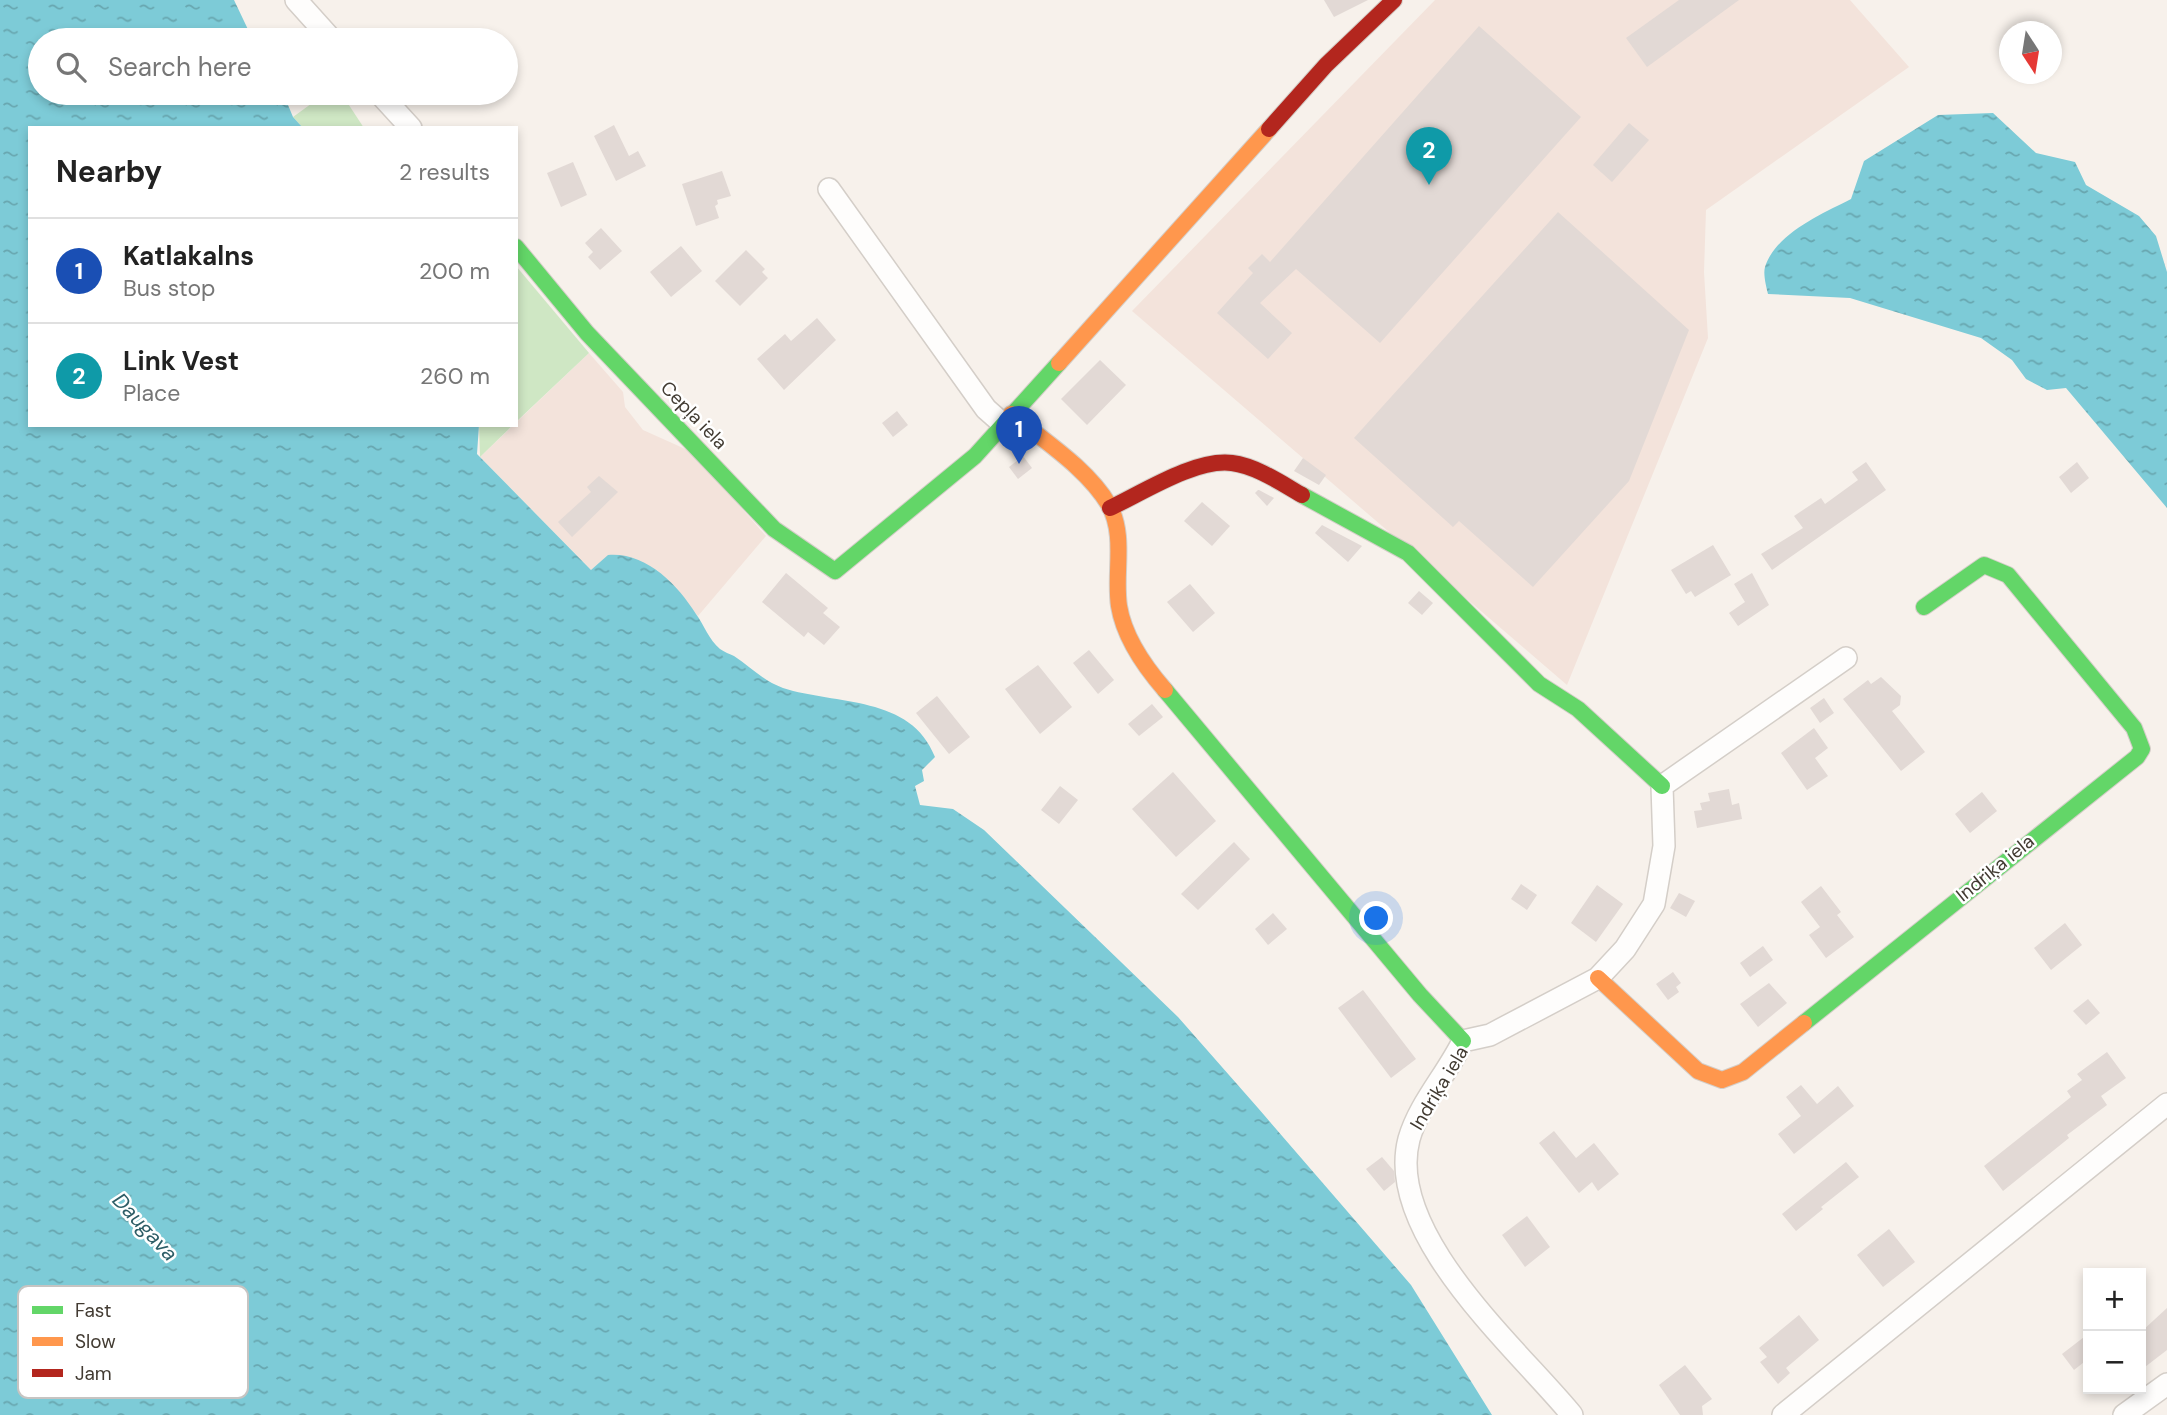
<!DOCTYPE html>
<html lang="en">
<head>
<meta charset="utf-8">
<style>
	:root { --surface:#fff; --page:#f2f2f2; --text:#222; --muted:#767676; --line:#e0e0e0; --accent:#2563eb }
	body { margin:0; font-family:"DM Sans",sans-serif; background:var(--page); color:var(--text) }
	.controls { position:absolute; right:21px; bottom:21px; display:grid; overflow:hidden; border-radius:0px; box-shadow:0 4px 10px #0003 }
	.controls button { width:63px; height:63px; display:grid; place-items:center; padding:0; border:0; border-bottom:2px solid var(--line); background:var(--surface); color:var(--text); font:35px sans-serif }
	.compass { position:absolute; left:1999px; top:21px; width:63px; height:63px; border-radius:50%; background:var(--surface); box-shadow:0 4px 10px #0003; rotate:168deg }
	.you { position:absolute; left:1377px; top:919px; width:24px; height:24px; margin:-18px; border:5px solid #fff; border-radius:50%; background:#1a73e8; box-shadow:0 0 0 10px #1a73e833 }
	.badge { display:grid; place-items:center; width:46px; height:46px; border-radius:50%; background:var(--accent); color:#fff; font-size:23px; font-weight:700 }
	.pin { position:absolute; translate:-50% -58px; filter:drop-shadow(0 2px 4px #0008) }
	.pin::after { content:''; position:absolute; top:37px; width:24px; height:21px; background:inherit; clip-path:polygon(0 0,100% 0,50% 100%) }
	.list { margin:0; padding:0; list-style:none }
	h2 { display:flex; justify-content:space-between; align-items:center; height:91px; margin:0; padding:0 28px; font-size:30px }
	h2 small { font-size:23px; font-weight:400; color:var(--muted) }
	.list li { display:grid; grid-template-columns:46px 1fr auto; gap:21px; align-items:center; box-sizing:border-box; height:105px; padding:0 28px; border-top:2px solid var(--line) }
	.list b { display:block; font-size:26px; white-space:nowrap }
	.list p { margin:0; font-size:23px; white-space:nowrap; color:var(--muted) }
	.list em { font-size:23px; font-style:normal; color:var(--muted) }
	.icon { flex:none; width:38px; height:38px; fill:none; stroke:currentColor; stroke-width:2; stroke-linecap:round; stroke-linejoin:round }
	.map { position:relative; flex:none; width:2167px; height:1415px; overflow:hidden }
	.search { position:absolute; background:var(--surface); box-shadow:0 4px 10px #0003; left:28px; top:28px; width:490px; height:77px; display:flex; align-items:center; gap:18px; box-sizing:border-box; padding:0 24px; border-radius:38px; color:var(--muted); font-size:26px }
	.panel { position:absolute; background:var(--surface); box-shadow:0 4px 10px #0003; left:28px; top:126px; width:490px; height:301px; border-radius:0px }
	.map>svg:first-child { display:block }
	.industrial { fill:#f3e3db }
	.grass { fill:#cfe7c4 }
	.water { fill:url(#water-ripples) }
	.building { fill:#e2d9d5 }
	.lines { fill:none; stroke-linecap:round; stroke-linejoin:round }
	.street-casing { stroke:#d4cec8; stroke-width:24 }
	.fast-casing { stroke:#d4cec8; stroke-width:18 }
	.slow-casing { stroke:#d4cec8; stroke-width:18 }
	.jam-casing { stroke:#d4cec8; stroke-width:18 }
	.street { stroke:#fefdfc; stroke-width:21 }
	.fast { stroke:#63d668; stroke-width:16 }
	.slow { stroke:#ff974d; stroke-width:16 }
	.jam { stroke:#b3261e; stroke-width:16 }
	.labels { text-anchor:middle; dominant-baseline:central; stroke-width:5; stroke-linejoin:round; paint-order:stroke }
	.street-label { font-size:19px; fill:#423b32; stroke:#fff }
	.water-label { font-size:21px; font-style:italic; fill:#2d5d66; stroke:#fff }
	.key { fill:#fff; stroke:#c6c4c2; stroke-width:2 }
	.key-label { font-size:19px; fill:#423b32 }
</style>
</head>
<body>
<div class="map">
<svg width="2167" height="1415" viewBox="0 0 2167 1415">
	<defs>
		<pattern id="water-ripples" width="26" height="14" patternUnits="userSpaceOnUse" patternTransform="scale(1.75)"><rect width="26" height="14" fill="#7dcbd7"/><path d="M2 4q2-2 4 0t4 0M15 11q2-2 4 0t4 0" fill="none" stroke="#68a6af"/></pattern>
	</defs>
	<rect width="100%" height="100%" fill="#f7f1eb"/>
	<!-- industrial -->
	<g class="industrial">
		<polygon points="1435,0 1850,0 1909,67 1706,210 1704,272 1708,338 1567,685 1132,311"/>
		<polygon points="589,353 623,392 625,407 643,430 692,452 766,536 698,616 657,570 591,570 480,457"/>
	</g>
	<!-- grass -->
	<g class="grass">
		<polygon points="326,93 341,93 364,128 303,128 293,117"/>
		<polygon points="516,266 589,353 516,422"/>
		<polygon points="479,425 513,425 480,457"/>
	</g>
	<!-- water -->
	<g class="water">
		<path d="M 0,0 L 234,0 L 253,40 L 40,40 L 40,93 L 283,93 L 293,117 L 303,128 L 30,128 L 30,425 L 479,425 L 477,454 L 591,570 L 608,555 C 646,552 677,584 696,614 C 704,625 709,640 720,649 C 724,652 730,654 734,656 C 751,667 763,681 783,688 C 836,705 911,695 935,757 L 922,770 L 924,781 L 915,786 L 920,805 L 953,809 L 984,830 L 1178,1017 L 1258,1108 L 1411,1285 L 1492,1415 L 0,1415 Z"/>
		<path d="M 1993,113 L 2036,153 L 2075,162 L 2086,185 L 2139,216 L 2156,236 L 2167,272 L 2167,508 L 2066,388 L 2047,390 L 2026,379 L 2012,360 L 1981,338 L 1850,298 L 1768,294 C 1766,286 1763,274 1765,267 C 1776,233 1822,214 1851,199 L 1864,161 L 1938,115 Z"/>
	</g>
	<!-- building -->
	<g class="building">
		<polygon points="1324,0 1368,0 1334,17"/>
		<polygon points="1679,0 1739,0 1647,67 1626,38"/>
		<polygon points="1479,26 1581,117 1380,343 1296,269 1260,303 1292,333 1268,359 1217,313 1253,273 1248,268 1262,254 1270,262"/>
		<polygon points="1629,123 1649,140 1612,182 1593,165"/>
		<polygon points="614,125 629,156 638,151 646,166 616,181 594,136"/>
		<polygon points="573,162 587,195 561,207 547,173"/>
		<polygon points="722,171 731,196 717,200 718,204 715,206 719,218 696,226 682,184"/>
		<polygon points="1558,212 1689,330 1629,481 1533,587 1459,521 1453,527 1354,438"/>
		<polygon points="601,228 622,251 600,270 588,257 593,252 585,243"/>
		<polygon points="681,246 702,271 671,297 650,272"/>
		<polygon points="746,250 765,269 762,272 768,278 740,306 715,281"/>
		<polygon points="817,318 836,340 784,390 757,359 785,334 791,341"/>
		<polygon points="1100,360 1126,385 1087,425 1061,399"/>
		<polygon points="897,411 908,425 893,437 882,423"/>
		<polygon points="1023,456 1032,468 1018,479 1009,467"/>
		<polygon points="1303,458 1326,475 1319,485 1294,471"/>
		<polygon points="1866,462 1886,490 1772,570 1761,554 1803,528 1794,516 1821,498 1825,504 1858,480 1852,472"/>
		<polygon points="2077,462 2089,478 2071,493 2059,477"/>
		<polygon points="599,476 618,492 572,537 558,522 591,492 587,487"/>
		<polygon points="1258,490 1259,490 1274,498 1267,506 1255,493"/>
		<polygon points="1202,502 1230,526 1212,546 1184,521"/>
		<polygon points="1322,525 1362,546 1348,562 1315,533"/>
		<polygon points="1713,545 1731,575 1695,597 1691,591 1686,594 1671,570"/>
		<polygon points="786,573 828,608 823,613 840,627 824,645 808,632 804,637 762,602"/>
		<polygon points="1752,573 1769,605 1738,626 1729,613 1745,602 1734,584"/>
		<polygon points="1190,584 1215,613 1193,632 1167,602"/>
		<polygon points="1419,591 1433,603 1422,615 1408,603"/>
		<polygon points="1089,650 1114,680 1098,694 1073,663"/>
		<polygon points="1038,665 1072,707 1040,734 1005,689"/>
		<polygon points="1881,677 1901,696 1900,705 1892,711 1925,752 1901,771 1843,699 1868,680 1871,684"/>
		<polygon points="937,696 970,737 949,754 916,713"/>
		<polygon points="1824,698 1834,713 1820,723 1810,708"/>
		<polygon points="1152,704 1163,717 1139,736 1128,724"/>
		<polygon points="1814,728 1828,748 1815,758 1828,776 1807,790 1781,753"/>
		<polygon points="1173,772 1216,821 1176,857 1132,809"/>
		<polygon points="1060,786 1078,800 1059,824 1041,810"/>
		<polygon points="1729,789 1732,805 1739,803 1742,819 1697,828 1694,811 1702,810 1700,803 1710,801 1708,793"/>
		<polygon points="1982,792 1997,811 1970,833 1955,814"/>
		<polygon points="1234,842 1250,859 1198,910 1181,894"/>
		<polygon points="1521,884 1537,895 1527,910 1511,899"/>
		<polygon points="1597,885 1623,904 1596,942 1571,923"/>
		<polygon points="1821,886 1841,912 1837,915 1854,937 1826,958 1809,935 1820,927 1801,902"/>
		<polygon points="1679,893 1695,901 1686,917 1670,908"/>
		<polygon points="1273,913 1287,929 1268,945 1255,929"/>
		<polygon points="2065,923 2082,945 2051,970 2034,948"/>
		<polygon points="1763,946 1773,960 1750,977 1740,963"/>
		<polygon points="1673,972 1681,983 1676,987 1679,992 1668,1000 1656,984"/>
		<polygon points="1769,983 1787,1003 1758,1027 1740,1004"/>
		<polygon points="1363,990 1416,1059 1391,1078 1338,1008"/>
		<polygon points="2088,999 2100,1013 2086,1025 2073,1011"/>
		<polygon points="2107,1052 2126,1078 2101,1096 2107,1105 2067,1135 2069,1138 2003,1191 1984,1166 2071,1097 2067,1091 2082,1080 2077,1074"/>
		<polygon points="1801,1085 1817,1104 1838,1086 1854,1106 1794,1154 1778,1134 1801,1116 1786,1097"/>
		<polygon points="1554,1131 1576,1158 1594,1143 1619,1174 1598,1191 1592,1182 1579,1193 1539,1143"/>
		<polygon points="1382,1157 1394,1171 1395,1182 1384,1191 1366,1169"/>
		<polygon points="1846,1162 1859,1177 1821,1207 1823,1209 1796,1231 1782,1214"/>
		<polygon points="1527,1216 1550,1247 1525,1267 1502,1235"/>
		<polygon points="1889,1229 1915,1262 1883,1287 1857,1255"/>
		<polygon points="2167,1308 2167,1350 2141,1370 2141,1332"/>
		<polygon points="1799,1315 1819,1340 1786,1368 1790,1373 1778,1384 1760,1362 1767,1357 1759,1348"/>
		<polygon points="2088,1334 2088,1359 2074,1370 2062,1354"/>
		<polygon points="1685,1365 1712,1399 1702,1406 1703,1415 1680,1415 1659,1385"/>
	</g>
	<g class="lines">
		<!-- street casing -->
		<g class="street-casing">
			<g id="street">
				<polyline points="296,0 332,40"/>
				<polyline points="379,93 411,128"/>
				<polyline points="829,189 986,409 1003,424"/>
				<path d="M 1572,1415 C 1518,1349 1384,1234 1409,1139 C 1419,1104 1447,1074 1463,1041 L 1490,1035 L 1598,978 L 1625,949 L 1654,904 L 1664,846 L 1662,786 L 1846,658"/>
				<polyline points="1783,1415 2167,1104"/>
				<polyline points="2124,1415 2167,1384"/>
			</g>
		</g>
		<!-- fast casing -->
		<g class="fast-casing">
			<g id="fast">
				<polyline points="516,247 587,333 774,529 835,571 975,456 1059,363"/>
				<polyline points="1302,495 1408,553 1539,684 1578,709 1662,786"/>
				<polyline points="1165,690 1420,995 1463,1041"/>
				<polyline points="1804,1023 2137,757 2142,749 2134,728 2008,575 1984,565 1924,607"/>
			</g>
		</g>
		<!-- slow casing -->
		<g class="slow-casing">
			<g id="slow">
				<polyline points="1059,363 1269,129"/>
				<path d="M 1011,414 C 1044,441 1087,468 1109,505 C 1126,536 1114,573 1119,606 C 1124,637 1145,667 1165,690"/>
				<polyline points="1598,978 1698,1071 1722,1080 1743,1072 1804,1023"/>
			</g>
		</g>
		<!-- jam casing -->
		<g class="jam-casing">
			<g id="jam">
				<polyline points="1269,129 1326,65 1394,0"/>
				<path d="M 1110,508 C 1142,493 1196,458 1232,463 C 1256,466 1281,483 1302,495"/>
			</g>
		</g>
		<!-- street -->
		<use href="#street" class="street"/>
		<!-- fast -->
		<use href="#fast" class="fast"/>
		<!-- slow -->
		<use href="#slow" class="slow"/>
		<!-- jam -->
		<use href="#jam" class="jam"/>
	</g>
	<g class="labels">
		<!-- street labels -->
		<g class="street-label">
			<text transform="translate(694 415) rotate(46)">Cepļa iela</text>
			<text transform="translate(1995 868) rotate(-39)">Indriķa iela</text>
			<text transform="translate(1439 1088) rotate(-59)">Indriķa iela</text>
		</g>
		<!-- water labels -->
		<g class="water-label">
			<text transform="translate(145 1227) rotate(47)">Daugava</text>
		</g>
	</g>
	<!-- legend -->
	<rect x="18" y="1286" width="230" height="112" rx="10" class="key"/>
	<rect x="32" y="1306" width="31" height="8" fill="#63d668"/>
	<rect x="32" y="1337" width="31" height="9" fill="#ff974d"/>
	<rect x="32" y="1369" width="31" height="8" fill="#b3261e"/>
	<g class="key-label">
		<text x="75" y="1317">Fast</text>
		<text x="75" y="1348">Slow</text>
		<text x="75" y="1380">Jam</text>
	</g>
</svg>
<div class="controls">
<button>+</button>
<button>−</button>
</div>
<svg class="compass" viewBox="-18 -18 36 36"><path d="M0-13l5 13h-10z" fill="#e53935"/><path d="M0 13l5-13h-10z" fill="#767676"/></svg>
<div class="you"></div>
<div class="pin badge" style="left:1019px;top:464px;background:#1a4fb4">1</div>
<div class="pin badge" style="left:1429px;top:185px;background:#0f9aa8">2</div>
<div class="search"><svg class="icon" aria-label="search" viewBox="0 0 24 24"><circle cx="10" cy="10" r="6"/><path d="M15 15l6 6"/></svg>Search here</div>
<section class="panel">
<h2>Nearby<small>2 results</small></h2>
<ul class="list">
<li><span class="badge" style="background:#1a4fb4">1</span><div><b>Katlakalns</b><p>Bus stop</p></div><em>200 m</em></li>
<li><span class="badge" style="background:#0f9aa8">2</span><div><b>Link Vest</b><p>Place</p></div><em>260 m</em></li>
</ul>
</section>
</div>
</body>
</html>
